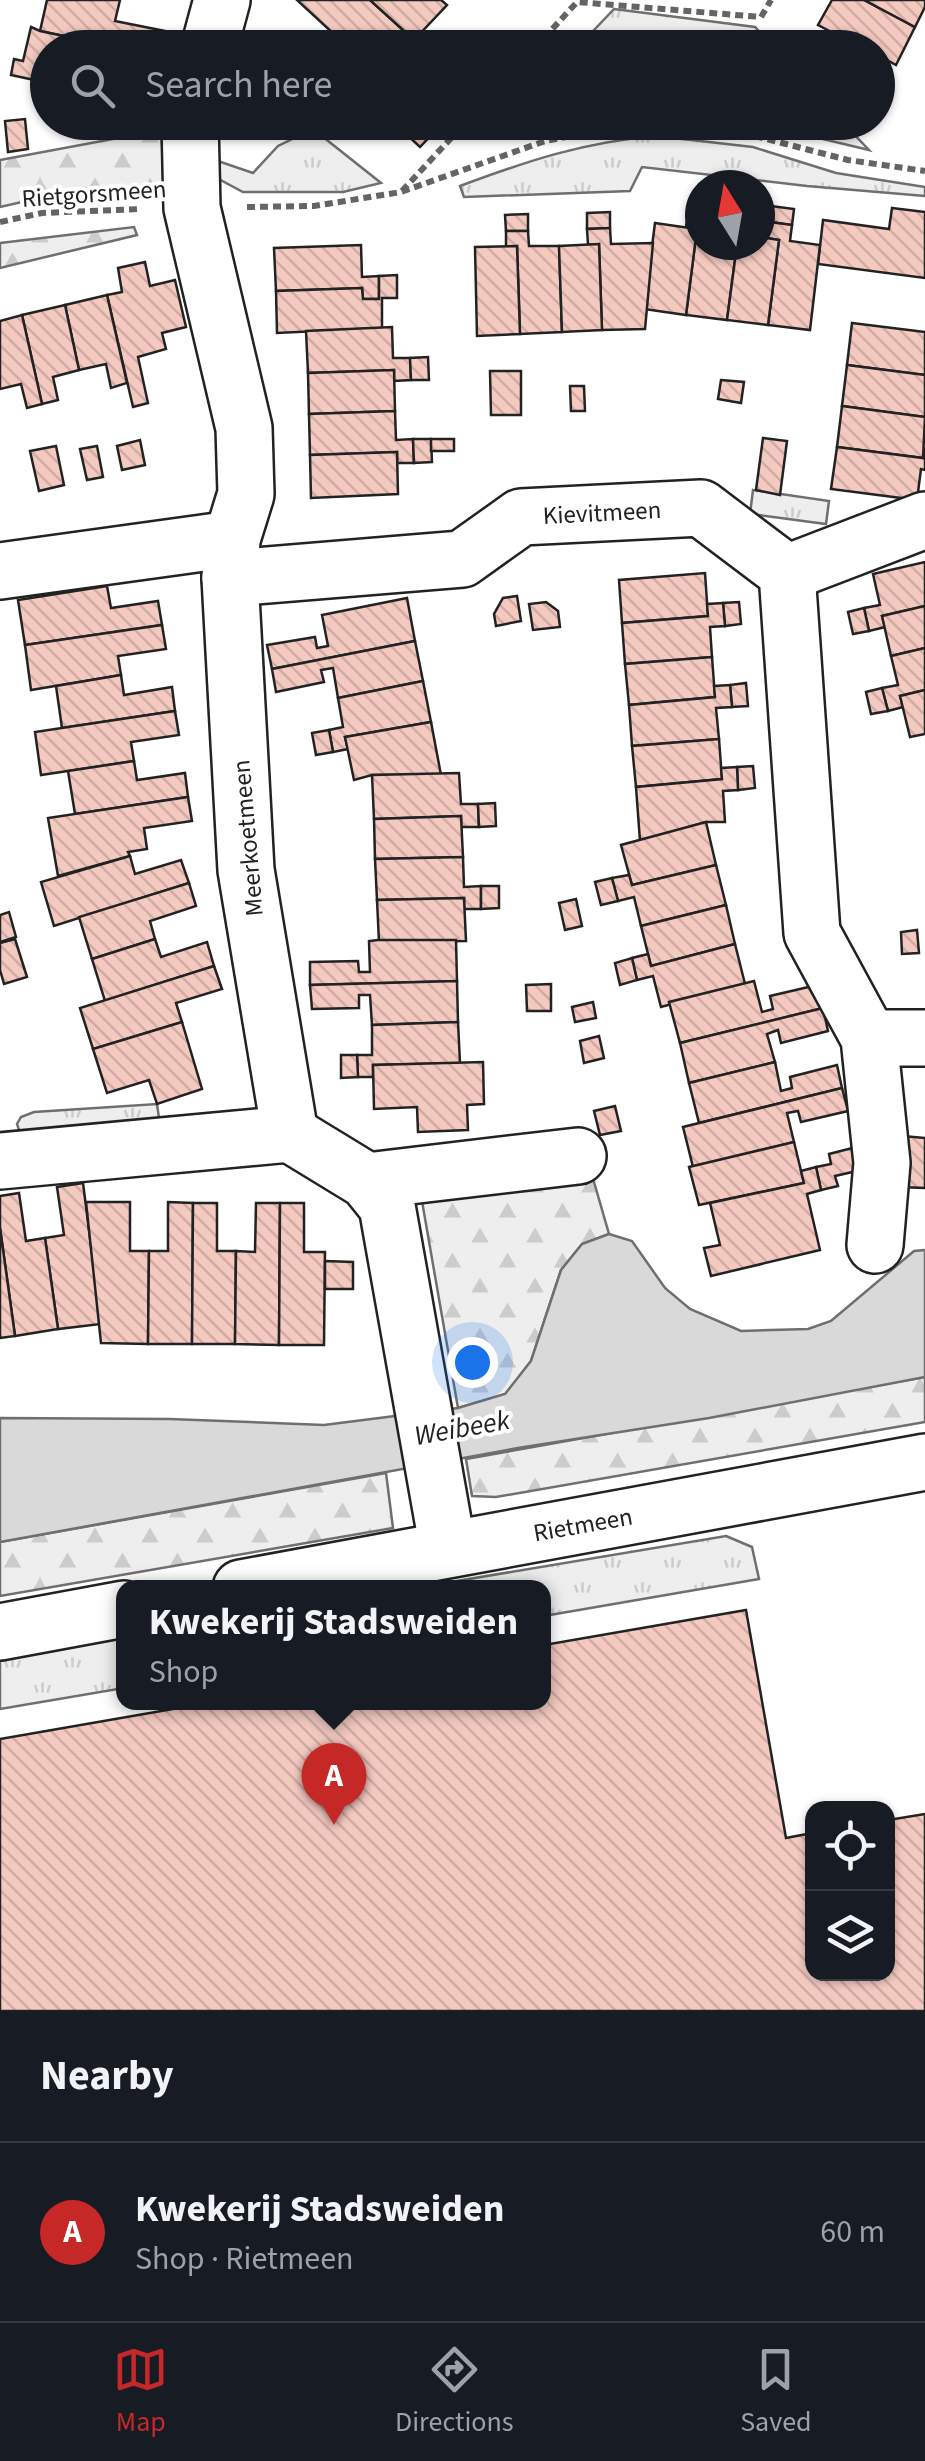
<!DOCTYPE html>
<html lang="en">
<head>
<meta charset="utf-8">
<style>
	:root { --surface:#171b24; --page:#20242c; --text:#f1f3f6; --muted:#9ea1a6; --line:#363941; --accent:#c62828 }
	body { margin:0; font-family:"Source Sans 3",sans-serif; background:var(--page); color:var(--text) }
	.controls { position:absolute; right:30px; bottom:30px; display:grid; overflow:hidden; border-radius:20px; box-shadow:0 2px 8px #0004 }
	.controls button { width:90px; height:90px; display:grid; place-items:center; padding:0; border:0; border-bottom:2px solid var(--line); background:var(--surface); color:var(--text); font:50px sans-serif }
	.compass { position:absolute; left:685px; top:170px; width:90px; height:90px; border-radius:50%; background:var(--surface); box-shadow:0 2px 8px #0004; rotate:349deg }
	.you { position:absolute; left:472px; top:1362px; width:35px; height:35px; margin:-25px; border:8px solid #fff; border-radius:50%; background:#1a73e8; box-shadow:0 0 0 15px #1a73e833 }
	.badge { display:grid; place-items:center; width:65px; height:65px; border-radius:50%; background:var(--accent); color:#fff; font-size:32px; font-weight:700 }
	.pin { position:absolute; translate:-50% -82px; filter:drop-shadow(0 2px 5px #0008) }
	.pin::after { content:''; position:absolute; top:52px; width:35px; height:30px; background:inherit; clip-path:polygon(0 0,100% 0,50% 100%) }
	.popup { position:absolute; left:116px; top:1580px; width:435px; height:130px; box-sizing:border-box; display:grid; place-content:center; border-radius:20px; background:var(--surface); filter:drop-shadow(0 2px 8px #0005); font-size:32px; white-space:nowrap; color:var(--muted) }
	.popup b { font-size:38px; color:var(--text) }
	.popup::after { content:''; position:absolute; left:50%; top:100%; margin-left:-20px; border:20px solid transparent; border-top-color:var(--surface) }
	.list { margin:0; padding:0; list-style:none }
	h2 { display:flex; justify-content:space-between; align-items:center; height:130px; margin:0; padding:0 40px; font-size:42px }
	h2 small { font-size:32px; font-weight:400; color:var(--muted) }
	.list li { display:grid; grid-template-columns:65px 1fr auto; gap:30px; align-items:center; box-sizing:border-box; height:180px; padding:0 40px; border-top:2px solid var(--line) }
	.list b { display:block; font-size:38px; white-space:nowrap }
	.list p { margin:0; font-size:32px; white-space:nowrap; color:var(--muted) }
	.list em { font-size:32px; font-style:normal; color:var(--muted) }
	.icon { flex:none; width:55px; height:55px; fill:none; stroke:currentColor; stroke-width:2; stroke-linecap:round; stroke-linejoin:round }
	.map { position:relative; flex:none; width:925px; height:2011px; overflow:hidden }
	.search { position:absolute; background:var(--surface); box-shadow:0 2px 8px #0004; left:30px; right:30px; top:30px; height:110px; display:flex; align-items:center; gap:25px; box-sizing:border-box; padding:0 35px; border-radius:55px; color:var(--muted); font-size:38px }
	.sheet { height:310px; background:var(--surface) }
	nav { display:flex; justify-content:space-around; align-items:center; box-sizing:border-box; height:140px; border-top:2px solid var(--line); background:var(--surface); font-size:28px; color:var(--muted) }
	nav a { display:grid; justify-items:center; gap:5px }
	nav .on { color:var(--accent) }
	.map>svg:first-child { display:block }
	.grass { fill:url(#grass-tufts); stroke:#6f6f6f; stroke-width:2.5 }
	.forest { fill:url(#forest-firs); stroke:#6f6f6f; stroke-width:2.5 }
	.water { fill:#d9d9d9; stroke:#6f6f6f; stroke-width:2.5 }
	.building { fill:url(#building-back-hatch); stroke:#222; stroke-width:2.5 }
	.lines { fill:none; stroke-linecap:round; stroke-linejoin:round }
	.minor-casing { stroke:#222; stroke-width:60 }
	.path { stroke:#646464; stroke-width:6; stroke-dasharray:8 5; stroke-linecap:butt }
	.minor { stroke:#fff; stroke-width:55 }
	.labels { text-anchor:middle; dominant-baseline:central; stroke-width:8; stroke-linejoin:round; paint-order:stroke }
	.street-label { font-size:25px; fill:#222; stroke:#fff }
	.water-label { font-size:28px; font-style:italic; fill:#222; stroke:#fff }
</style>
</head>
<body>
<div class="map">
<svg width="925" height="2011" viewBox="0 0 925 2011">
	<defs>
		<pattern id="grass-tufts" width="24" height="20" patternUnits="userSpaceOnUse" patternTransform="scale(2.5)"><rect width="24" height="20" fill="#eee"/><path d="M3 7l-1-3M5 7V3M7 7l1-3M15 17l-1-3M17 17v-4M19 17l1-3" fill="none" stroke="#ccc"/></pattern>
		<pattern id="forest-firs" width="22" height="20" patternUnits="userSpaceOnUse" patternTransform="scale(2.5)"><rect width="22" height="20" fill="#eee"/><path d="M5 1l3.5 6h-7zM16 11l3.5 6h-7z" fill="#ccc"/></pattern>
		<pattern id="building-back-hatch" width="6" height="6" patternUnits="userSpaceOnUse" patternTransform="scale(2.5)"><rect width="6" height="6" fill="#f3c9c0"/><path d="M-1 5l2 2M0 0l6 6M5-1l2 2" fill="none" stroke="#d0aca5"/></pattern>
	</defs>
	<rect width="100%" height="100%" fill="#fff"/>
	<!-- grass -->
	<g class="grass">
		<polygon points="614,9 755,27 774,47 578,47"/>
		<polygon points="756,123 843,123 869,150"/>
		<polygon points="313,129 381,183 343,192 243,192 200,169 212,159 253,173 278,146"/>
		<path d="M 656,136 L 753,147 L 836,173 L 925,187 L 925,196 L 807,186 L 642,167 L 630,191 L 464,197 L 460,186 C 527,161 584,142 656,136 Z"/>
		<polygon points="753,490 829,501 826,524 750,514"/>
		<polygon points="157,1104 159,1118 97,1136 20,1133 17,1124 21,1117 34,1112"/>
		<polygon points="726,1536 752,1547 759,1579 544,1616 544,1588 421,1587"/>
		<polygon points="124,1638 124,1688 0,1709 0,1659"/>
	</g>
	<!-- forest -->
	<g class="forest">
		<polygon points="161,130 165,184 155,193 83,188 0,207 0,160"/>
		<polygon points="134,227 137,235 0,268 0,243"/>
		<polygon points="592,1175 609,1234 582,1244 561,1270 531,1361 506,1394 458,1408 419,1184"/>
		<polygon points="925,1377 925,1422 496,1497 472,1496 466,1459"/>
		<polygon points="386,1473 393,1528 0,1596 0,1542"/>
	</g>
	<!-- water -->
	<polygon class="water" points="609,1234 632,1241 665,1288 690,1309 741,1331 808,1329 831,1321 914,1251 925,1250 925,1377 709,1418 518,1448 0,1542 0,1418 170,1419 324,1425 458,1408 505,1394 531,1361 561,1270 582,1244"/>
	<!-- building -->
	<g class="building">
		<polygon points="47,0 120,0 115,21 170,32 166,48 121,48 40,31"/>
		<polygon points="297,0 370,0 414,40 407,48 349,48"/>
		<polygon points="370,0 441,0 447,5 414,40"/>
		<polygon points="832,0 864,0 915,27 896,65 878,55 878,48 862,48 818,25"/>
		<polygon points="864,0 925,0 925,7 915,27"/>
		<polygon points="31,27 40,31 121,48 48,48 48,83 11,75 14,59 23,61"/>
		<polygon points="25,119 28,149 8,152 5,121"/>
		<polygon points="415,122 424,122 435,131 420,147 405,133"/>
		<polygon points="771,206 794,209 792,225 770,222"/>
		<polygon points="892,208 925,212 925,278 818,264 823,220 889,229"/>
		<polygon points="610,212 610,228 587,229 587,213"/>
		<polygon points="688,212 700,214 700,245 737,245 727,320 686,315 697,229 686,227"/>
		<polygon points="528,214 528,231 506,231 505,215"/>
		<polygon points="770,222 792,225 790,241 820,245 810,330 768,325 779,240 767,238"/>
		<polygon points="655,223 697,229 686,315 644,309"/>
		<polygon points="610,228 611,244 653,243 645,329 602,330 599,244 588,245 587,229"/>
		<polygon points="506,231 528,231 529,246 559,246 562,332 520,334 517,246 506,247"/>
		<polygon points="760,237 779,240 768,325 727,320 737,245 760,245"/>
		<polygon points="599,244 602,330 562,332 559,246"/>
		<polygon points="361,245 362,277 379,276 379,299 363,299 362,288 276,291 274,248"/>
		<polygon points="517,246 520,334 477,336 475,247"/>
		<polygon points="145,262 150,286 175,280 186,327 162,333 166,349 138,357 148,403 133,407 107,295 122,292 118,268"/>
		<polygon points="397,275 397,298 382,298 382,328 277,333 276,291 362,288 363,299 379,299 379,276"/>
		<polygon points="107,295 127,383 111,388 106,364 79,370 65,305"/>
		<polygon points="65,305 79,370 53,377 58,400 42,404 22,315"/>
		<polygon points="22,315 42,404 27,408 21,384 0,389 0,321"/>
		<polygon points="852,323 925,332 925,375 847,365"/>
		<polygon points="392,327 393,358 410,358 411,380 394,381 394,370 308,373 306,331"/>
		<polygon points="428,357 429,380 411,380 410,358"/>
		<polygon points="847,365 925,375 925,417 842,406"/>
		<polygon points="394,370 395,411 309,414 308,373"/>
		<polygon points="490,371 521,371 521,415 491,415"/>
		<polygon points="721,380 744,382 741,403 718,399"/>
		<polygon points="570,386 584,386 585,411 571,411"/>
		<polygon points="842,406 925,417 923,458 837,447"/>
		<polygon points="395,411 396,440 413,439 414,463 397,463 397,452 310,455 309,414"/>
		<polygon points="763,438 787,441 780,495 756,490"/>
		<polygon points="413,439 431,439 432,462 414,463"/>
		<rect x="431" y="439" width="23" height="12"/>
		<polygon points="140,440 145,465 122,470 117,446"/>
		<polygon points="56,446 64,485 39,491 30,451"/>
		<polygon points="97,446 103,477 87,480 80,449"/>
		<polygon points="837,447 923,458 925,447 925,470 921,469 917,500 831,489"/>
		<polygon points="397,452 398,494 311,498 310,455"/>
		<polygon points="925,562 925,606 882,616 885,627 869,631 864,608 880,605 873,574"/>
		<polygon points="705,573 708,616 622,623 619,580"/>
		<polygon points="107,586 111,608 158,601 162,625 25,645 18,600"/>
		<polygon points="517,596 521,621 496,626 494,614 503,598"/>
		<polygon points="407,598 415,641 272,669 267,645 315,637 317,648 328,646 322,615"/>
		<polygon points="546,602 558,611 560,627 533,630 529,604"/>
		<polygon points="739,602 741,624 725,626 723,603"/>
		<polygon points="723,603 725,626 710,627 712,657 625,664 622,623 708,616 707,604"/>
		<polygon points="925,606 925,648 891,656 882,616"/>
		<polygon points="864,608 869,631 853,634 848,612"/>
		<polygon points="162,625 166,649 118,656 121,675 31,690 25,645"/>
		<polygon points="415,641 423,681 338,698 333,668 321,670 324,682 276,692 272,669"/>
		<polygon points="925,648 925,690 900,696 903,707 888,711 882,688 898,685 891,656"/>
		<polygon points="712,657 715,697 629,705 625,664"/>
		<polygon points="121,675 124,695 172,687 175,711 62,728 56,686"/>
		<polygon points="423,681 431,722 345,737 348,749 333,752 329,730 343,727 338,698"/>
		<polygon points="746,683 748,706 732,707 730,685"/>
		<polygon points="730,685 732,707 716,708 719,739 632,746 629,705 715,697 714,686"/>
		<polygon points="882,688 888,711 871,714 866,692"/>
		<polygon points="925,690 925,734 910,737 900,696"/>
		<polygon points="175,711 179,735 131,742 134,761 41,775 35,732"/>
		<polygon points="431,722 441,775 372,775 354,780 345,737"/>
		<polygon points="329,730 333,752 316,755 312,733"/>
		<polygon points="719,739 722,779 636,787 632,746"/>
		<polygon points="134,761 137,780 185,773 188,797 75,814 68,771"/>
		<polygon points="753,766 755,788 738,790 737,767"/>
		<polygon points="737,767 738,790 723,791 725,822 706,822 640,841 636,787 722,779 721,768"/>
		<polygon points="459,773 461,804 478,804 479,827 461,827 461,816 374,819 372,775"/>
		<polygon points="188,797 192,821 144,828 147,849 128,852 130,856 58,876 48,818"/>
		<polygon points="495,803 496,826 479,827 478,804"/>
		<polygon points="461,816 463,857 375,859 374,819"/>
		<polygon points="706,822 716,865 632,885 621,845"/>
		<polygon points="130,856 135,874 181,860 189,883 54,926 41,882"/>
		<polygon points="463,857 464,887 481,886 481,909 464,909 464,898 377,900 375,859"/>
		<polygon points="716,865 726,905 641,926 634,897 618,901 612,878 629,875 632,885"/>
		<polygon points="612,878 618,901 601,905 595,882"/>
		<polygon points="189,883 196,906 150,921 155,939 92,959 79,917"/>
		<polygon points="481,886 499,886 499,908 481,909"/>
		<polygon points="464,898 466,941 379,942 377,900"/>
		<polygon points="576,899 582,926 565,930 559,903"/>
		<polygon points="726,905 735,944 651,966 641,926"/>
		<polygon points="9,912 16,937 0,942 0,915"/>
		<polygon points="917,930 919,953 902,954 901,932"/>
		<polygon points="15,939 27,977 4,984 0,970 0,943"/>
		<polygon points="155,939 161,957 207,942 214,966 105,1001 92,959"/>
		<polygon points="378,940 456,940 457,981 310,985 310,962 358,961 359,972 370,972 369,941"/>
		<polygon points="735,944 745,984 661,1007 653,976 637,980 632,958 648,954 651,966"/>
		<polygon points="632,958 637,980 620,985 615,963"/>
		<polygon points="214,966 222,989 176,1003 182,1022 93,1049 80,1008"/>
		<polygon points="457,981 458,1022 372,1025 370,995 359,995 359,1008 312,1009 310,985"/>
		<polygon points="754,981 762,1012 773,1009 770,996 817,985 823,1008 680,1043 669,1002"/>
		<polygon points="551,984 551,1011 527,1011 526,985"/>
		<polygon points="593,1002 596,1018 575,1022 572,1007"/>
		<polygon points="823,1008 828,1031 781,1043 778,1030 767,1034 775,1062 689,1083 680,1043"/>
		<polygon points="182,1022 202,1089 157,1104 149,1080 107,1093 93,1049"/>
		<polygon points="458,1022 460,1063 373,1065 373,1077 358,1077 357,1055 372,1055 372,1025"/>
		<polygon points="599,1036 604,1058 584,1063 580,1041"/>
		<polygon points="341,1055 357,1055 358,1077 341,1078"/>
		<polygon points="483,1062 484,1104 467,1105 468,1130 418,1132 417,1107 374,1109 373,1065"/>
		<polygon points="775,1062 781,1091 792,1088 790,1077 837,1065 842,1088 699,1123 689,1083"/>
		<polygon points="842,1088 848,1111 801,1122 798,1111 787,1113 794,1142 693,1167 683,1127"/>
		<polygon points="615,1106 621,1131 600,1135 594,1111"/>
		<polygon points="902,1136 925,1138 925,1188 900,1187"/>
		<polygon points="794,1142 804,1183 699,1205 689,1167"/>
		<polygon points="864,1145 870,1168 835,1176 838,1186 821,1190 816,1167 831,1164 829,1154"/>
		<polygon points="816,1167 821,1190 807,1194 820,1250 711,1276 704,1248 720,1245 710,1203 804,1183 801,1171"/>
		<polygon points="83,1183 101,1324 58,1329 45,1238 64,1235 57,1187"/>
		<polygon points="19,1193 26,1241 45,1238 58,1329 15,1336 0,1228 0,1196"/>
		<polygon points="86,1202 130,1202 130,1251 149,1251 148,1344 101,1343"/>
		<polygon points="168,1202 193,1203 192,1344 148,1344 149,1251 168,1251"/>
		<polygon points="193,1203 217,1203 217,1251 236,1251 235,1344 192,1344"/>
		<polygon points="256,1203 280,1203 279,1345 235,1344 236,1251 255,1252"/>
		<polygon points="280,1203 304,1203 304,1252 325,1252 324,1345 279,1345"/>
		<polygon points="0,1228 15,1336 0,1338"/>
		<polygon points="325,1261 353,1262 353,1289 325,1289"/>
		<polygon points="746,1610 786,1838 812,1833 812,1974 888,1974 888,1820 925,1814 925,2011 0,2011 0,1739 213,1702 544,1702 544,1645"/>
	</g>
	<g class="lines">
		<!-- minor casing -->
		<g class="minor-casing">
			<g id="minor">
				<polyline points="209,48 222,0"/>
				<polyline points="190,122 192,208 244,428 246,494 232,539 230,578 246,870 290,1134 367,1181 387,1206 448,1549"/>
				<polyline points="0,571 232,539"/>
				<polyline points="787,573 925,520"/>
				<polyline points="230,578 462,559 521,517 701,508 787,573 812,933 869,1038 882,1163 875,1245"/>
				<polyline points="869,1038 925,1038"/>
				<polyline points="0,1161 290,1134"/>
				<polyline points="367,1181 578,1156"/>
				<polyline points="241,1588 925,1462"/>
				<polyline points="0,1632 124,1609"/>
			</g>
		</g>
		<!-- path -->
		<g class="path">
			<polyline points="535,48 577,2 761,17 771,0"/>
			<polyline points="402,191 466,122"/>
			<polyline points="247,207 314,206 401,192 545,141 604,130 724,128 848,160 925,171"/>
			<polyline points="0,222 42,213 140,209"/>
		</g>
		<!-- minor -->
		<use href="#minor" class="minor"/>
	</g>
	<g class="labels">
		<!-- street labels -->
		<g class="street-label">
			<text transform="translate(94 194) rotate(-4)">Rietgorsmeen</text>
			<text transform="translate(602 513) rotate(-3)">Kievitmeen</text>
			<text transform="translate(248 838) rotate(-95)">Meerkoetmeen</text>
			<text transform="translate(583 1525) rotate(-10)">Rietmeen</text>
		</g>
		<!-- water labels -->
		<g class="water-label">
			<text transform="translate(462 1428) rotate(-10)">Weibeek</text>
		</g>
	</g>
</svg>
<div class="controls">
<button><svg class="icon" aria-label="locate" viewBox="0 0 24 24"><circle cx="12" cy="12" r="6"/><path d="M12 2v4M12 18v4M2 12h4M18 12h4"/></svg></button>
<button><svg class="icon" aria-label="layers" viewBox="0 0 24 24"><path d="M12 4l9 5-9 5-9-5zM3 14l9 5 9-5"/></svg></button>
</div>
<svg class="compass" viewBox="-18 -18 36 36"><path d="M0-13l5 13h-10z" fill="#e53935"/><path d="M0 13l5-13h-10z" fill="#9ea1a6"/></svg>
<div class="you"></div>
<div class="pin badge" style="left:334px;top:1825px">A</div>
<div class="popup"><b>Kwekerij Stadsweiden</b>Shop</div>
<div class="search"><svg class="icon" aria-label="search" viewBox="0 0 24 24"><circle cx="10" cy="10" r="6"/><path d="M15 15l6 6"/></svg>Search here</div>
</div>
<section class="sheet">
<h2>Nearby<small></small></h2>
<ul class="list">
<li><span class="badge">A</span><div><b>Kwekerij Stadsweiden</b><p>Shop · Rietmeen</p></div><em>60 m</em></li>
</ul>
</section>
<nav>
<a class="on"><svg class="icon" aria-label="map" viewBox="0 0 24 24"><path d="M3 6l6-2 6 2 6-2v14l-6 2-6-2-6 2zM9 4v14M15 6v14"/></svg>Map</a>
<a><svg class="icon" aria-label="directions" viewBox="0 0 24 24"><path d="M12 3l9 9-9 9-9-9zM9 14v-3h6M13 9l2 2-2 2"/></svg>Directions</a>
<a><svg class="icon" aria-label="saved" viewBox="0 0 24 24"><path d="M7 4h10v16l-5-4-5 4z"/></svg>Saved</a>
</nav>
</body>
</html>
